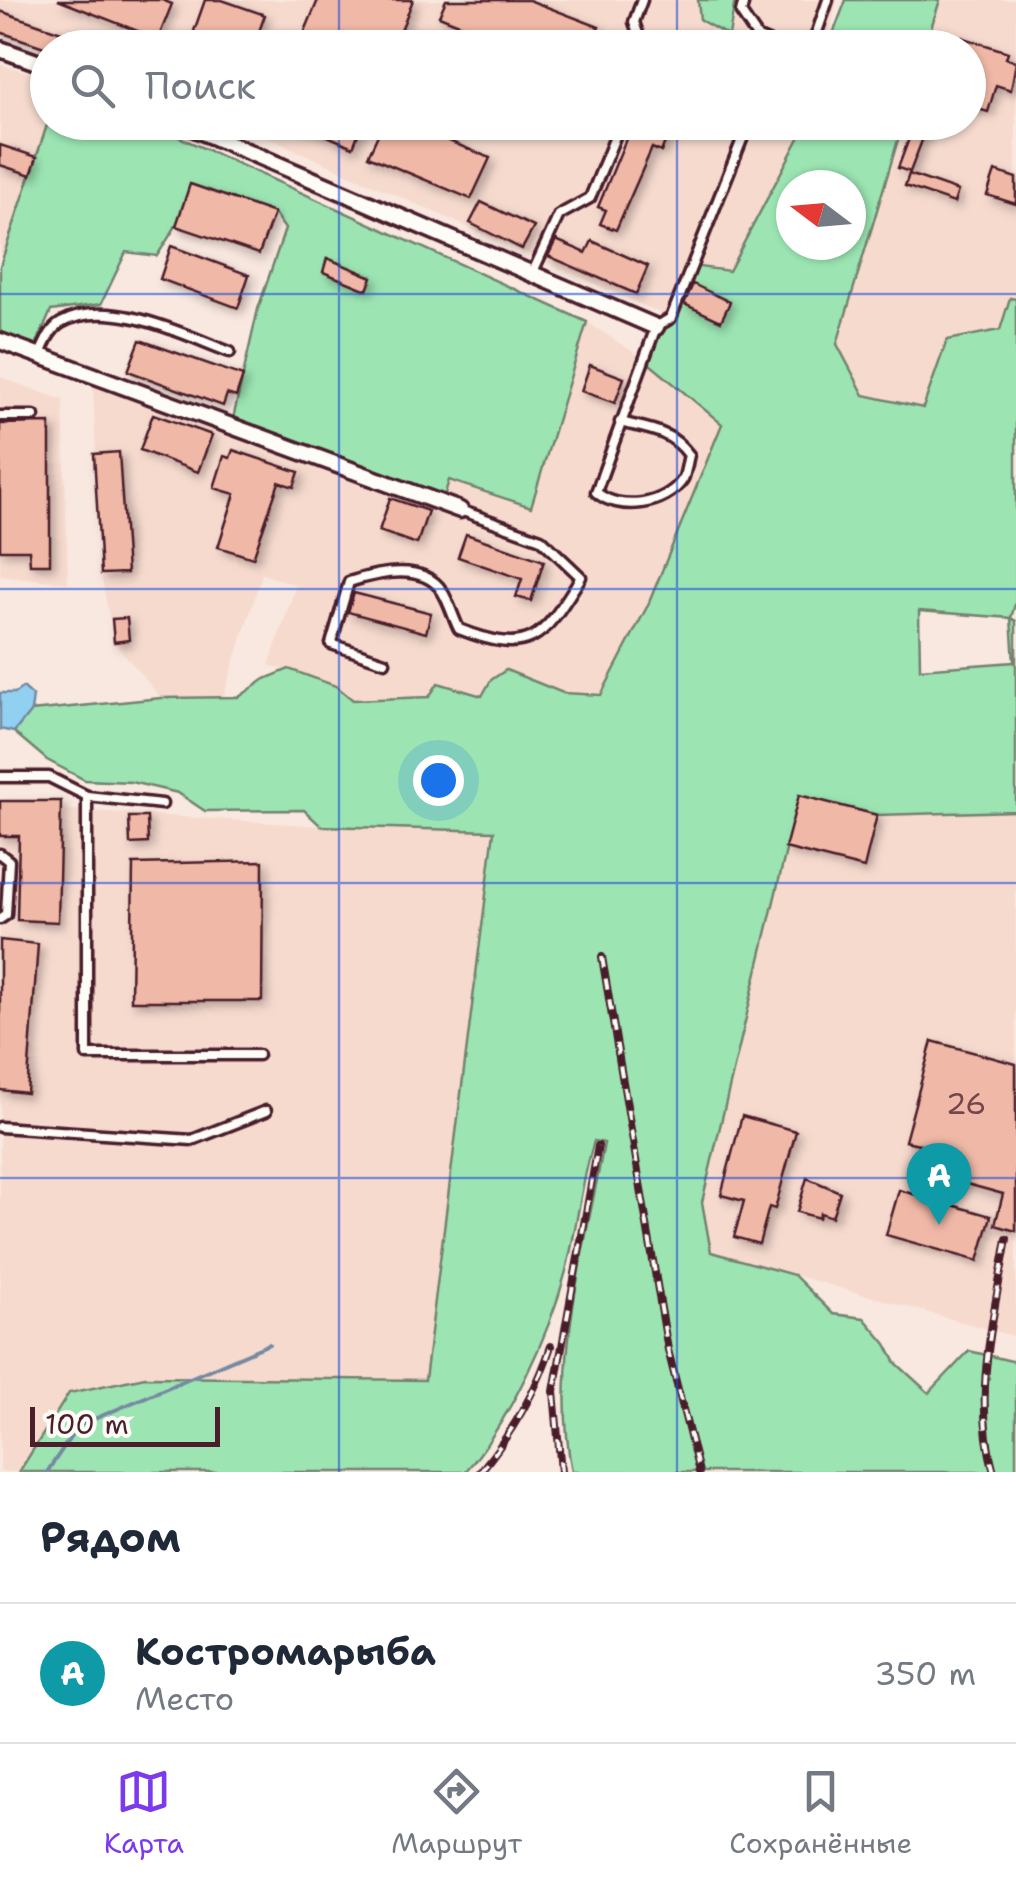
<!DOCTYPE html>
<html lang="ru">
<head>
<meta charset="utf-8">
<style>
	:root { --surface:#fff; --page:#f2f2f3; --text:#1f2937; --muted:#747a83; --line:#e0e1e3; --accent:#7c3aed }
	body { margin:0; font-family:"Shantell Sans",sans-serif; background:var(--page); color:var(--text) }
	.compass { position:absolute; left:776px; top:170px; width:90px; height:90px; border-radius:50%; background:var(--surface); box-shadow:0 2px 8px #0004; rotate:286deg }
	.scale { position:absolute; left:30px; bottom:25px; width:190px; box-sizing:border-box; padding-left:10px; border:5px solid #4a1f2b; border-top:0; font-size:28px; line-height:35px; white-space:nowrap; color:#4a1f2b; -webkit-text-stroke:8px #fdfcf7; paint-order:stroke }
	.you { position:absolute; left:438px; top:780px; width:35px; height:35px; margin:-25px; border:8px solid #fff; border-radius:50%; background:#1a73e8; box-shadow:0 0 0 15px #1a73e833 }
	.badge { display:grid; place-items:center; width:65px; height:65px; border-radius:50%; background:var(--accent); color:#fff; font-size:32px; font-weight:700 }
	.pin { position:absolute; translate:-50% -82px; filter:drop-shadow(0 2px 5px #0008) }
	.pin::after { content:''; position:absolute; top:52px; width:35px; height:30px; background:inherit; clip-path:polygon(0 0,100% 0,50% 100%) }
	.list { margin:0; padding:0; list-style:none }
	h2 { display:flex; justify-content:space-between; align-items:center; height:130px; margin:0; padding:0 40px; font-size:42px }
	h2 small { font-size:32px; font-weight:400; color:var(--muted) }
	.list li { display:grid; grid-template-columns:65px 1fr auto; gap:30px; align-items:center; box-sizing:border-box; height:140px; padding:0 40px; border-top:2px solid var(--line) }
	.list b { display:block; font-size:38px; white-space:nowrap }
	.list p { margin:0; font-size:32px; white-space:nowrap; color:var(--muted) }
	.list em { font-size:32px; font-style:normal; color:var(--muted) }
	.icon { flex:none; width:55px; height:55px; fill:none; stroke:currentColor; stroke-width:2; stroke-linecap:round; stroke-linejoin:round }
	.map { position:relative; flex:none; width:1016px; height:1472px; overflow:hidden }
	.search { position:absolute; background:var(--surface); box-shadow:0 2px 8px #0004; left:30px; right:30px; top:30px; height:110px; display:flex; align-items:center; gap:25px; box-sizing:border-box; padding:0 35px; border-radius:55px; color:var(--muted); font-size:38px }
	.sheet { height:270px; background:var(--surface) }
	nav { display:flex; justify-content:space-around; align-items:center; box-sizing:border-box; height:140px; border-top:2px solid var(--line); background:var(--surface); font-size:28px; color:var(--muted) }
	nav a { display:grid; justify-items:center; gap:5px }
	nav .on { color:var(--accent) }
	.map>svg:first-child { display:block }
	.built { fill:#f6dace }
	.green { fill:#9ce5b3; stroke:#73826f; stroke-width:2.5; fill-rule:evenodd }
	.water { fill:#92d0f2; stroke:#7589a2; stroke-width:2.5 }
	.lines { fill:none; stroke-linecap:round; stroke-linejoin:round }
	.stream { stroke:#7589a2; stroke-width:4 }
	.building { fill:#f0b8a7; stroke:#4a1f2b; stroke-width:2.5; filter:url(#shadow) }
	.service-casing { stroke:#4a1f2b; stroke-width:15 }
	.minor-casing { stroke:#4a1f2b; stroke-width:21 }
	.service { stroke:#fdfcf7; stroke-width:8 }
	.minor { stroke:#fdfcf7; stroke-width:14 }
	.rail-casing { stroke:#4a1f2b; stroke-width:8 }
	.rail { stroke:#fdfcf7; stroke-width:4; stroke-dasharray:11; stroke-linecap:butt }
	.grid { fill:none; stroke:#1d4ed8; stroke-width:2.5; stroke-opacity:0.55 }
	.labels { text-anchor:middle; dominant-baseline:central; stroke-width:8; stroke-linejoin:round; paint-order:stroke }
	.number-label { font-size:30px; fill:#74454a }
</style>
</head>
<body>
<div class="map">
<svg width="1016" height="1472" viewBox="0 0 1016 1472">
	<defs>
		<filter id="shadow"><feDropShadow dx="4.5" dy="4.5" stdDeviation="5" flood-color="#0004"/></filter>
	</defs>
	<rect width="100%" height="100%" fill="#f9e8df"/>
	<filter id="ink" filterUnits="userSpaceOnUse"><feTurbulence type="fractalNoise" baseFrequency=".01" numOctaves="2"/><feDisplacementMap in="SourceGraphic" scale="20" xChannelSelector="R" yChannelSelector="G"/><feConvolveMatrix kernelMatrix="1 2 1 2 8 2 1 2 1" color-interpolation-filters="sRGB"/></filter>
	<g filter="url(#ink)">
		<!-- built -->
		<g class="built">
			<polygon points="0,0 837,0 827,48 47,48 0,32"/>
			<polygon points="940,0 1016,0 1016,299 1010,299 1001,330 947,340 923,408 864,396 837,344 903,123 968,122 968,48 925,47"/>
			<polygon points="0,64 47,78 48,123 0,267"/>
			<polygon points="235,123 807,123 729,271 671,318"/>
			<polygon points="587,322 644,359 723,424 646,609 601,695 563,693 506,670 482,696 438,683 429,697 353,700 335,686 269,665 296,585 262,574 223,698 161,698 114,642 101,574 93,385 438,510 448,480 531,506"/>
			<polygon points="0,377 63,400 68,583 0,575"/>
			<polygon points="799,795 877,815 1016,811 1016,1337 711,1252 702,1202"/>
			<polygon points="0,805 321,826 494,831 425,1380 146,1377 69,1393 19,1472 0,1472"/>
		</g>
		<!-- green -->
		<g class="green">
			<polygon points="698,0 735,0 729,36 700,20"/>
			<polygon points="846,0 940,0 925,47 828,47"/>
			<polygon points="48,122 148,123 587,322 531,507 449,480 444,497 233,419 258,309 285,229 274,213 191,184 176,226 157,256 126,252 101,304 51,311 36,345 0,332 0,266"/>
			<path d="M 807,123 L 903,123 L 837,344 L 864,395 L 923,408 L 947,340 L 1000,330 L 1010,298 L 1016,299 L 1016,601 L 1011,618 L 1016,621 L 1016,811 L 877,815 L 799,796 L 702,1202 L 711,1252 L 794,1275 L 833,1314 L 864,1318 L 886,1344 L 896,1363 L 929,1393 L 969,1351 L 1016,1362 L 1016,1472 L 572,1472 C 551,1364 585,1249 604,1143 L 594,1141 C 581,1183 577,1228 566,1271 C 549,1335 509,1422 465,1472 L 19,1472 L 69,1393 L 145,1377 L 425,1380 L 494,831 L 321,826 L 304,810 L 205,811 L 178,793 L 131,782 L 85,780 L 47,760 L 14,732 L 31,711 L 161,698 L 239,697 L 265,679 L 289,669 L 336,686 L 353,700 L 429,697 L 438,683 L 482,696 L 491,680 L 506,670 L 563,693 L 601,695 L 648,605 L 722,424 L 644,359 L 656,327 L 671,318 L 692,266 L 729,271 ZM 791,185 L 851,185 L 851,245 L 791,245 ZM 919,611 L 1011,618 L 1014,662 L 920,669 Z"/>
		</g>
		<!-- water -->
		<polygon class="water" points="23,687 33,696 31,711 14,732 0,729 0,693 15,693"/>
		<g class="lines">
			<!-- stream -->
			<polyline class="stream" points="47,1472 78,1426 269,1344"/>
		</g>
		<!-- building -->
		<g class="building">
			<polygon points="58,0 162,0 172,4 158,39"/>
			<polygon points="205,0 222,0 265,15 253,48 188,48"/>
			<polygon points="318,0 413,0 394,48 298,48"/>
			<polygon points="446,0 529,0 599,27 590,48 519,48 439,16"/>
			<polygon points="0,11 102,46 102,48 47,48 0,32"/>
			<polygon points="958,36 1008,52 1006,58 1016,62 1011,90 996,85 988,112 968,106 968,48 955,48"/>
			<polygon points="295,122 363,122 353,147"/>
			<polygon points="384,122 403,122 490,158 471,199 368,156"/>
			<polygon points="633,122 673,122 661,152 652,148 616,230 600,224 606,210 598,207"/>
			<polygon points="914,125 926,130 910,172 898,168"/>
			<polygon points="0,145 37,157 31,175 0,165"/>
			<polygon points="995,171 1016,178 1016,204 987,195"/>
			<polygon points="909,174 958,191 954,203 905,186"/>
			<polygon points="190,184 274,213 259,254 176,226"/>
			<polygon points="481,202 534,227 522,249 470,223"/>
			<polygon points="556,240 586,253 592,241 648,266 636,294 548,256"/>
			<polygon points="171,246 249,275 238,308 160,279"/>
			<polygon points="327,258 372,277 367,290 323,272"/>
			<polygon points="693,284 730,302 721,321 684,304"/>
			<polygon points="140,340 243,376 236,397 227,394 223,406 128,371"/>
			<polygon points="590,365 624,378 615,403 581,391"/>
			<polygon points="153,414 212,435 198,472 140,450"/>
			<polygon points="50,423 50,564 30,564 29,550 0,550 0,424"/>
			<polygon points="233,450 299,472 294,487 279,482 253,558 218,547 235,494 214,488 224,456 230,458"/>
			<polygon points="119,452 127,573 101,574 94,454"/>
			<polygon points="390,498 428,511 417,544 379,531"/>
			<polygon points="466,534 544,561 531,601 516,597 522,579 458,557"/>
			<polygon points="354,593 431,613 426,633 348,612"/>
			<polygon points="127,618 129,640 114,642 112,619"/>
			<polygon points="799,795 877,815 864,868 785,848"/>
			<polygon points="0,801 61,801 58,922 17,920 19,836 0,836"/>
			<polygon points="129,817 147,817 148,843 130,844"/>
			<polygon points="263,861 262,1001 131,1001 133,864"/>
			<polygon points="0,940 38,944 27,1093 0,1090"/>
			<polygon points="932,1041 1016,1064 1016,1231 995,1225 1003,1194 912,1169 919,1144 905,1141"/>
			<polygon points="742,1116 796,1131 775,1209 769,1207 759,1244 734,1237 744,1201 721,1195"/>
			<polygon points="807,1178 840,1192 832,1217 820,1213 819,1218 797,1212"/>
			<polygon points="899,1190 991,1216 978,1261 886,1235"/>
		</g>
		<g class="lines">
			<!-- service casing -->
			<g class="service-casing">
				<g id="service">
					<polyline points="642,0 634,22 643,48"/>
					<polyline points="744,0 741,13 758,38 782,48"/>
					<polyline points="796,48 814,41 828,0"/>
					<polyline points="595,122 617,131"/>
					<polyline points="532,274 559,215 590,198 621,122"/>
					<path d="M 39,356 C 45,344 49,330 61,323 C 109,296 184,335 230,352"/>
					<polyline points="0,416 34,416"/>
					<path d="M 620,422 C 648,429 671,430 689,455 C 687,462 686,473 683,479 C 666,506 618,512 596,492 L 656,327 L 671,318 L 749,122"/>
					<path d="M 385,662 L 331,644 L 349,582 C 377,573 423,562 442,591 C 449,602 453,617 459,629 C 533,658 543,637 581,577 L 541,539 L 460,510"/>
					<polyline points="0,777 49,777 87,796 162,804"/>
					<polyline points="87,796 87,1055 258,1055"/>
					<polyline points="0,854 9,861 6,915 0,919"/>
					<polyline points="0,1127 192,1140 266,1111"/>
				</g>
			</g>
			<!-- minor casing -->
			<g class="minor-casing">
				<g id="minor">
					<polyline points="0,49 48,66"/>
					<polyline points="179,122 656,327"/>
					<polyline points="0,341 460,510"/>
				</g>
			</g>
			<!-- service -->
			<use href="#service" class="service"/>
			<!-- minor -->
			<use href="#minor" class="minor"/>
			<!-- rail casing -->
			<g class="rail-casing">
				<g id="rail">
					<polyline points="602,957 668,1350 699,1472"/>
					<path d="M 480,1472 C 511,1434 536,1393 551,1346"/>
					<polyline points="561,1472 554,1391 598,1146"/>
					<path d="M 994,1472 C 972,1396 994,1315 1007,1239"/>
				</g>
			</g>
			<!-- rail -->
			<use href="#rail" class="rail"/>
		</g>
	</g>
	<!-- grid -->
	<path class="grid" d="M 339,0 L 339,48M 677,0 L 677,48M 339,122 L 339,1472M 677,122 L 677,1472M 0,294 L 1016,294M 0,589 L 1016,589M 0,883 L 1016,883M 0,1178 L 1016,1178"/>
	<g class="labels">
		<!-- number labels -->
		<g class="number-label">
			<text x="966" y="1103">26</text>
		</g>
	</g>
</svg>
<svg class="compass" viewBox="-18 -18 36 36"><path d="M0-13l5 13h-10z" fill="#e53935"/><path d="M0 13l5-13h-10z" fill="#747a83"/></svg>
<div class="scale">100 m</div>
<div class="you"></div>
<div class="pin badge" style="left:939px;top:1225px;background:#0f9aa8">A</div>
<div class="search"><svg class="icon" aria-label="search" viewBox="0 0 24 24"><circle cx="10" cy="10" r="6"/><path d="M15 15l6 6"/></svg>Поиск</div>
</div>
<section class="sheet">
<h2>Рядом<small></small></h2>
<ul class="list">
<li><span class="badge" style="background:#0f9aa8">A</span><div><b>Костромарыба</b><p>Место</p></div><em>350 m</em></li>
</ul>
</section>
<nav>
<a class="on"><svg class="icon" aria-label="map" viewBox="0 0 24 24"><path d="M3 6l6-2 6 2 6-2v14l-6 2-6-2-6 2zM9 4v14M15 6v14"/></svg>Карта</a>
<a><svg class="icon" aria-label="directions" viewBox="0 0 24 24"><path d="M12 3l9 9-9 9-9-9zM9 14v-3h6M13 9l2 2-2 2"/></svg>Маршрут</a>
<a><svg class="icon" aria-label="saved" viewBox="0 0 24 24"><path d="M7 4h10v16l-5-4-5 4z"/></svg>Сохранённые</a>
</nav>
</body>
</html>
